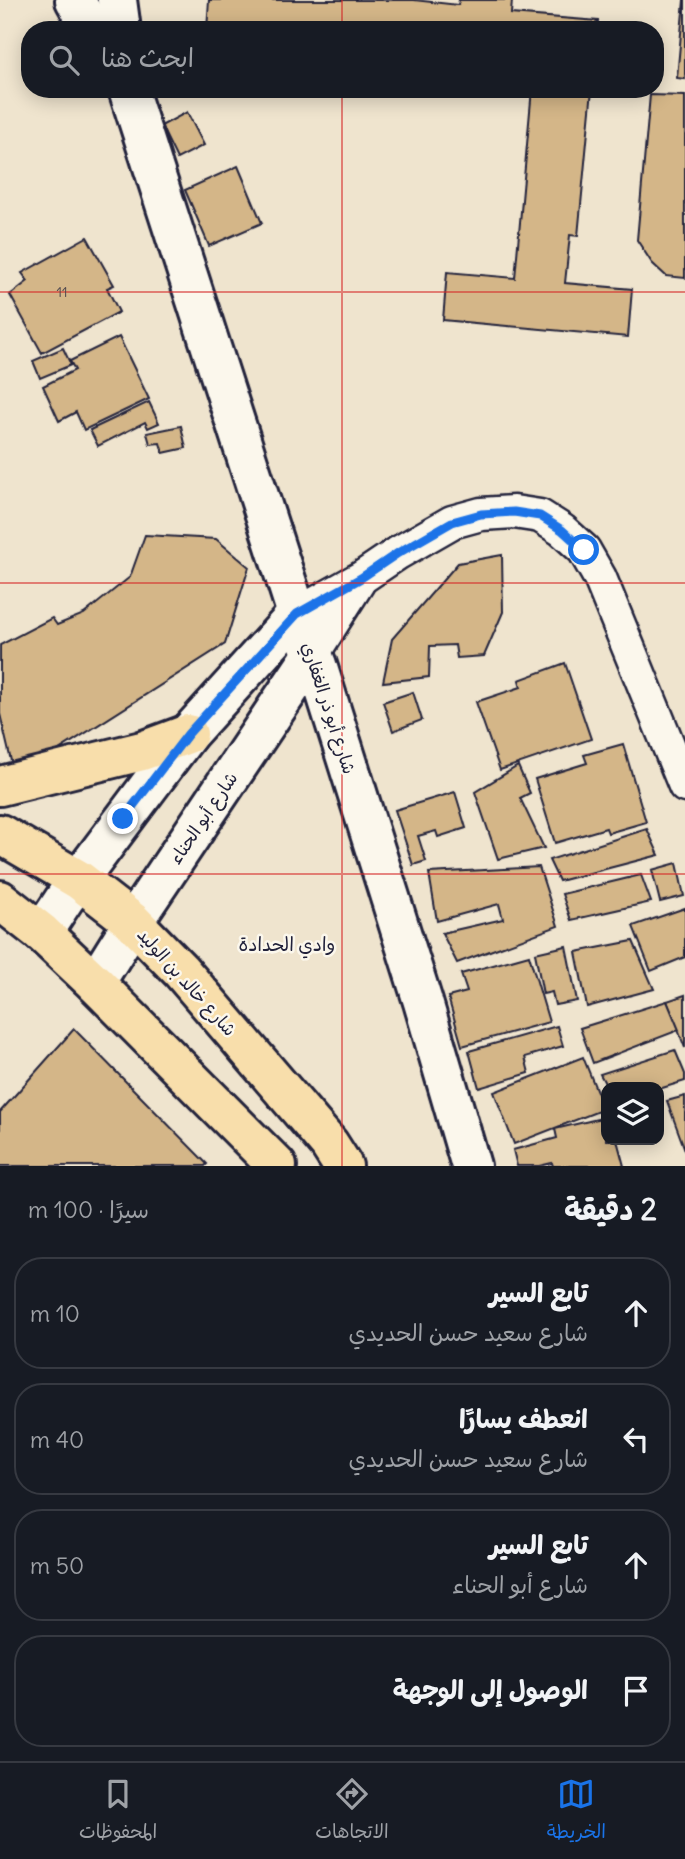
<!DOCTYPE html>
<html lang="ar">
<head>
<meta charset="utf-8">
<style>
	:root { --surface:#171b24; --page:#242831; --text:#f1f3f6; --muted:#9ea1a6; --line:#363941; --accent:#1a73e8 }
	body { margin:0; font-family:Delius,"Playpen Sans Arabic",sans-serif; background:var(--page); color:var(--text); direction:rtl }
	.controls { position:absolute; right:21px; bottom:21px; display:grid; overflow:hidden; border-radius:14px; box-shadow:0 4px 18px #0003 }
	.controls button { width:63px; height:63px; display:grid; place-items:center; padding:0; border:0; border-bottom:2px solid var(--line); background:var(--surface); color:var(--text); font:35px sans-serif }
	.stop { position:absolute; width:21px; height:21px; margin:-16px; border:5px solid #1a73e8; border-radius:50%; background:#fff }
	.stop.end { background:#1a73e8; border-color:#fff; box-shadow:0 2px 7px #0008 }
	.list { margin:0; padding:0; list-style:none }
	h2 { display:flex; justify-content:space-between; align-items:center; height:91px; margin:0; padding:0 28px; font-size:30px }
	h2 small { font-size:23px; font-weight:400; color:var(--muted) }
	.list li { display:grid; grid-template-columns:46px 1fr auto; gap:21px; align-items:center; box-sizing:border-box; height:112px; margin:0 14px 14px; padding:0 14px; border:2px solid var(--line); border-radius:28px }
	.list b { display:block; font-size:26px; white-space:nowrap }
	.list p { margin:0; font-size:23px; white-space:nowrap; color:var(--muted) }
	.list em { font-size:23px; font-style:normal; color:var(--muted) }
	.icon { flex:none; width:38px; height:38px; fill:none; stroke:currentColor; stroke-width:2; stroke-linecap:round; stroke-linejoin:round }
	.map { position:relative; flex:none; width:685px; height:1166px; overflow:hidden; direction:ltr }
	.search { position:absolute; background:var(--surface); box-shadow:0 4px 18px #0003; left:21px; right:21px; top:21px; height:77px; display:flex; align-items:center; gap:18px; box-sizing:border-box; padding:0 24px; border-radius:28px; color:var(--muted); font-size:26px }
	.sheet { height:595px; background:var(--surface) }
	nav { display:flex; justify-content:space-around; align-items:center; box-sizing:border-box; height:98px; border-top:2px solid var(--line); background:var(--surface); font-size:19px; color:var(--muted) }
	nav a { display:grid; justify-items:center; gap:4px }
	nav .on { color:var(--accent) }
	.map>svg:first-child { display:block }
	.building { fill:#d4b688; stroke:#22223b; stroke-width:2 }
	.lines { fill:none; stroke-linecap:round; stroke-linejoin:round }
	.minor-casing { stroke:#22223b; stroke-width:37 }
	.tertiary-casing { stroke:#22223b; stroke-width:44 }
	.primary-casing { stroke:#22223b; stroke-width:44 }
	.minor { stroke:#fbf7ec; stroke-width:32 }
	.tertiary { stroke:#fbf7ec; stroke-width:38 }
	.primary { stroke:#f8deab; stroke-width:38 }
	.route { stroke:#1a73e8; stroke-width:9 }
	.grid { fill:none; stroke:#d62828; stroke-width:2; stroke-opacity:0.55 }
	.labels { text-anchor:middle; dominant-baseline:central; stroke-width:5; stroke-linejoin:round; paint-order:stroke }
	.number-label { font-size:14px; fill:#4e474e }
	.street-label { font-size:18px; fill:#22223b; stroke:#fbf7ec }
	.neighbourhood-label { font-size:19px; fill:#22223b; stroke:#fbf7ec }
</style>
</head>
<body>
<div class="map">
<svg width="685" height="1166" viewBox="0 0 685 1166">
	<rect width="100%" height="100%" fill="#efe4ce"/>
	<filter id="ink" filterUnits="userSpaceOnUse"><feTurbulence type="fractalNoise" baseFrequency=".0143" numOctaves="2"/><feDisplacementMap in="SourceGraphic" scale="14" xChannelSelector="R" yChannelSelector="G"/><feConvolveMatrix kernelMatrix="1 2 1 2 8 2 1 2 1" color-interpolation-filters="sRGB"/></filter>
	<g filter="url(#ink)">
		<!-- building -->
		<g class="building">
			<polygon points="209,0 414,0 458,5 459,0 512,0 511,14 598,21 597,30 207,30"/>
			<polygon points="684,0 685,0 685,79 677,78"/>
			<polygon points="451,89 504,89 503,98 450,94"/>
			<polygon points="532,89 592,89 578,236 570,235 565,283 632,289 628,337 443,320 447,272 515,278"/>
			<polygon points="650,95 685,96 685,278 666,276 652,263 637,240"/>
			<polygon points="187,112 204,145 177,159 161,126"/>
			<polygon points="238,166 262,223 209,246 185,190"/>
			<polygon points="87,237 114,285 107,288 119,312 42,353 10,295 28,281 22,273"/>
			<polygon points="119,337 149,399 84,430 76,412 59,421 43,386 75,370 70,361"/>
			<polygon points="63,348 71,365 40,378 33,361"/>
			<polygon points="149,402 159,423 148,428 145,422 98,446 90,430"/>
			<polygon points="181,426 186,448 163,453 160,443 150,444 147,433"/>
			<polygon points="145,535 216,539 249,567 225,644 15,778 0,714 0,645 52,618 57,625 84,614 130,577"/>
			<polygon points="502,555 503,612 484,656 457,658 455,645 430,646 429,677 383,682 392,639 458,563"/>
			<polygon points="565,663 591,739 500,770 476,702 521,687 519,680"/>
			<polygon points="413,692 422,720 393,731 383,702"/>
			<polygon points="623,744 646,822 608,833 606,828 555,843 535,779 587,763 584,755"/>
			<polygon points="518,766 530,793 520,798 544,848 498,859 475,792"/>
			<polygon points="455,792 466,828 438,837 436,831 418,836 426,861 413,865 395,810"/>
			<polygon points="647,829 659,855 559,881 549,860"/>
			<polygon points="677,863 684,896 660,902 652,870"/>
			<polygon points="539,867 558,926 457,963 442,933 503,919 499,904 437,921 429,873"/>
			<polygon points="641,875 651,902 571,920 562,894"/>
			<polygon points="685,908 685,957 651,971 633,926"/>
			<polygon points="633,941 654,989 587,1007 576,952"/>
			<polygon points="566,946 577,1001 555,1005 552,992 543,994 535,953"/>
			<polygon points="529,955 549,1022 462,1046 448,997 467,992 461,974"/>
			<polygon points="685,995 685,1048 667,1001"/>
			<polygon points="667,1001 679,1030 593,1063 580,1028"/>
			<polygon points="557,1026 563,1046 525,1057 529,1073 479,1088 469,1051"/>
			<polygon points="74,1029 207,1164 205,1166 0,1166 0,1112"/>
			<polygon points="675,1050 685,1074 685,1081 659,1089 607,1087 600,1074"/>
			<polygon points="583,1057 604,1109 514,1144 494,1092"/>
			<polygon points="685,1096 685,1150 667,1101"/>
			<polygon points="606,1117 606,1140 617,1140 624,1166 553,1166 552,1163 539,1166 517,1166 513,1150 557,1138 555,1129"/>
		</g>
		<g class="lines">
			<!-- minor casing -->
			<g class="minor-casing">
				<g id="minor">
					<polyline points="297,614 361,578 398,553 452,522 481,514 514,512 540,516 562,530 584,550 600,578 685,786"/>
					<polyline points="313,654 358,583"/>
				</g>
			</g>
			<!-- tertiary casing -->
			<g class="tertiary-casing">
				<g id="tertiary">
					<polyline points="75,0 92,30"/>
					<polyline points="117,0 121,30"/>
					<polyline points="128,89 297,614 317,665 423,1002 471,1166"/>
					<polyline points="42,933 65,898 188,734 297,614"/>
					<polyline points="95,983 133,922 313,654"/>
				</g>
			</g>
			<!-- primary casing -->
			<g class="primary-casing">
				<g id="primary">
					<polyline points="0,786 142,751 188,734"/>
					<polyline points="0,834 79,880 133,922 181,971 329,1144 343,1166"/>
					<polyline points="0,900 42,933 95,983 277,1166"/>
				</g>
			</g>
			<!-- minor -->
			<use href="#minor" class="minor"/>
			<!-- tertiary -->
			<use href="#tertiary" class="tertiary"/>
			<!-- primary -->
			<use href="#primary" class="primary"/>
		</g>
	</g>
	<g class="lines" filter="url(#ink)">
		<!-- route -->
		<polyline class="route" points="123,819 188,734 297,614 361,578 398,553 452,522 481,514 514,512 540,516 562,530 584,550"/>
	</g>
	<!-- grid -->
	<path class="grid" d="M 342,0 L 342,30M 342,89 L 342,1166M 0,292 L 685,292M 0,583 L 685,583M 0,874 L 685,874"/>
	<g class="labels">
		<!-- number labels -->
		<g class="number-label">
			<text x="62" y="292">11</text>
		</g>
		<!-- street labels -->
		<g class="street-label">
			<text transform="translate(329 708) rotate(72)">شارع أبو ذر الغفاري</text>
			<text transform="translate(203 818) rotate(-56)">شارع أبو الحناء</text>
			<text transform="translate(187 982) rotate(48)">شارع خالد بن الوليد</text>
		</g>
		<!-- neighbourhood labels -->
		<g class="neighbourhood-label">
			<text x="287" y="944">وادي الحدادة</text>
		</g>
	</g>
</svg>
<div class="controls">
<button><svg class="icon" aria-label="layers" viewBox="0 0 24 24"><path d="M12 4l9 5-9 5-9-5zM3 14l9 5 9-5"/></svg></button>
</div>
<div class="stop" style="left:584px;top:550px"></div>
<div class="stop end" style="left:123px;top:819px"></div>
<div class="search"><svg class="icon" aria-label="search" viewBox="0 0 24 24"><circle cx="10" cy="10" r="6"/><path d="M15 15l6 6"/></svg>ابحث هنا</div>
</div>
<section class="sheet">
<h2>2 دقيقة<small>سيرًا · 100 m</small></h2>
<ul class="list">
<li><svg class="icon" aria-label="ahead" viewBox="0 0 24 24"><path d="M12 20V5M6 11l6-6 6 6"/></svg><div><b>تابع السير</b><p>شارع سعيد حسن الحديدي</p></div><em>10 m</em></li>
<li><svg class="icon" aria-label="left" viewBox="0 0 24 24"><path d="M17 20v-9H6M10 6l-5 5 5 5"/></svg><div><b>انعطف يسارًا</b><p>شارع سعيد حسن الحديدي</p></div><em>40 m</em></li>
<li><svg class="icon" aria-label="ahead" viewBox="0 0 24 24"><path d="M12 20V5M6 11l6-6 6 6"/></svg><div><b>تابع السير</b><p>شارع أبو الحناء</p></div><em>50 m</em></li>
<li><svg class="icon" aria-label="arrive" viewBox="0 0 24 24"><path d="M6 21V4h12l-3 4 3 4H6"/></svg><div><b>الوصول إلى الوجهة</b></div></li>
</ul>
</section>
<nav>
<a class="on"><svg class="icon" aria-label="map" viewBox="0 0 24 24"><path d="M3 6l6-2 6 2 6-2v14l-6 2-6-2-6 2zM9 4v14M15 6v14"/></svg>الخريطة</a>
<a><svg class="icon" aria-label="directions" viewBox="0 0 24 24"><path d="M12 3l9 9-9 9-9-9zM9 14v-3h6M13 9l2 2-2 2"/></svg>الاتجاهات</a>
<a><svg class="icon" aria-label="saved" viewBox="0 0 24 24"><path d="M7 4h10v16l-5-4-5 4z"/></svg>المحفوظات</a>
</nav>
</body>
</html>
